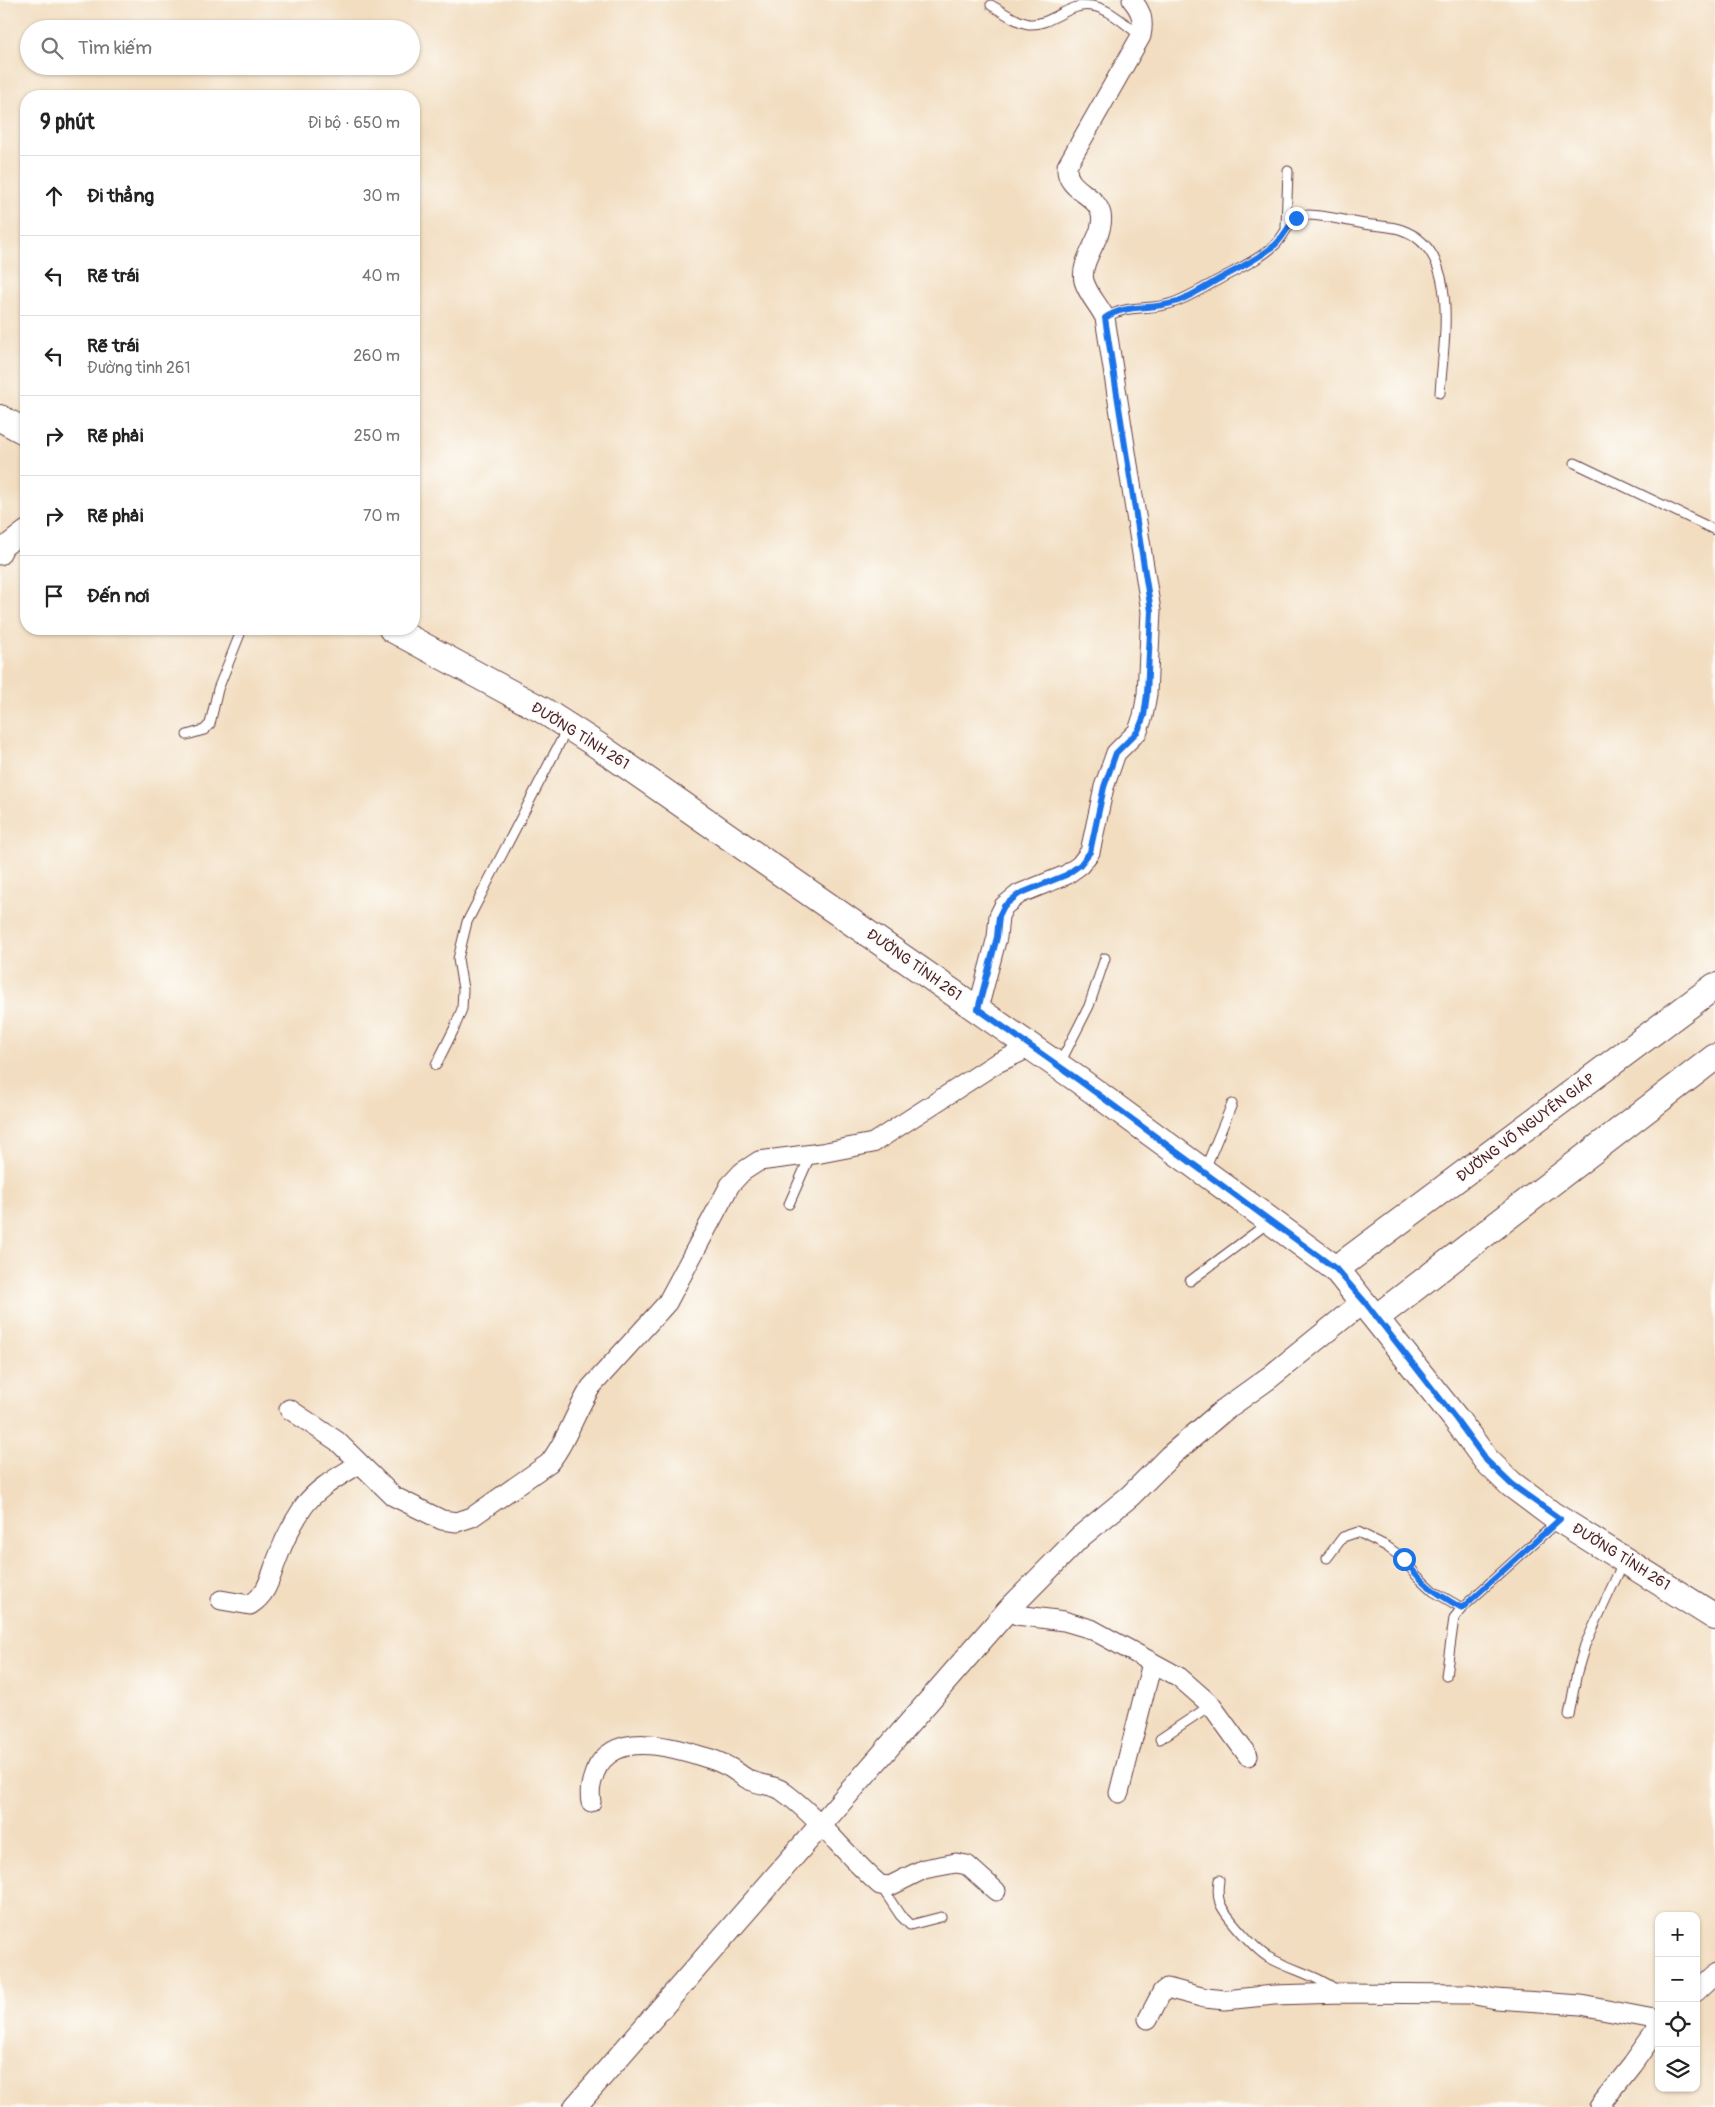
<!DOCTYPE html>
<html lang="vi">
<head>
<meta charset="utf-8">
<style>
	:root { --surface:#fff; --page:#f6f6f6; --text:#222; --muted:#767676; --line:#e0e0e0 }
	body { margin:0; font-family:Pangolin,sans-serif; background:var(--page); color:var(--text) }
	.controls { position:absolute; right:15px; bottom:15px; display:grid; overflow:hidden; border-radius:10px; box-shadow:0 1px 4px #0004 }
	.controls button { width:45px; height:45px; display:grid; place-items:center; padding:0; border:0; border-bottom:1px solid var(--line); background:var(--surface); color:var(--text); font:25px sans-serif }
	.stop { position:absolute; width:15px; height:15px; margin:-11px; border:4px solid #1a73e8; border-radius:50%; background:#fff }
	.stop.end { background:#1a73e8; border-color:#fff; box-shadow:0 1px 5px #0008 }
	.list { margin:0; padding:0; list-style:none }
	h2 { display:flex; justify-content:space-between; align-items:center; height:65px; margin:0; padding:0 20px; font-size:21px }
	h2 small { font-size:16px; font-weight:400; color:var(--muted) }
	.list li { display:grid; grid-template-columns:32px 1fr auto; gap:15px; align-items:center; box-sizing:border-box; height:80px; padding:0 20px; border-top:1px solid var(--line) }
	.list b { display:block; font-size:19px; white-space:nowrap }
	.list p { margin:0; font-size:16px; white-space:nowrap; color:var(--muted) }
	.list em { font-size:16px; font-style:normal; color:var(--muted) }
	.icon { flex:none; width:28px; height:28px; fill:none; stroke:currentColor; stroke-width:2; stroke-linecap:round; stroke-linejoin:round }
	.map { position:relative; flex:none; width:1715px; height:2107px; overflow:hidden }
	.search { position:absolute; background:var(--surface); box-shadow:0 1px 4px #0004; left:20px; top:20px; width:400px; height:55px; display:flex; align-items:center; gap:12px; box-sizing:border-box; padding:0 18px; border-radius:28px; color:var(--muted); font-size:19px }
	.panel { position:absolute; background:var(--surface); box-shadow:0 1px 4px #0004; left:20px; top:90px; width:400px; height:545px; border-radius:20px }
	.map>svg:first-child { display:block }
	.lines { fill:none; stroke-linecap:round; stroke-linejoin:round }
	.service-casing { stroke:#633c41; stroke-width:11 }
	.minor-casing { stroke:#633c41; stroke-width:21 }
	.tertiary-casing { stroke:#633c41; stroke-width:24 }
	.secondary-casing { stroke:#633c41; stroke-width:28 }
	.service { stroke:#fff; stroke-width:9 }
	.minor { stroke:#fff; stroke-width:19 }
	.tertiary { stroke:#fff; stroke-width:22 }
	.secondary { stroke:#fff; stroke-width:26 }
	.route { stroke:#1a73e8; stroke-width:6 }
	.labels { text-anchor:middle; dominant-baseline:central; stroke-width:4; stroke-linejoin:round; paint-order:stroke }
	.street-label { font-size:15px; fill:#4a1f2b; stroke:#fdfcf7 }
</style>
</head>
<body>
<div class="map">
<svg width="1715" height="2107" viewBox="0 0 1715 2107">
	<rect width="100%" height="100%" fill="#fdfcf7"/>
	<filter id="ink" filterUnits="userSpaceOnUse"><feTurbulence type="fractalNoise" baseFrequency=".02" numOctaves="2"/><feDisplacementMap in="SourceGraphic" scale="10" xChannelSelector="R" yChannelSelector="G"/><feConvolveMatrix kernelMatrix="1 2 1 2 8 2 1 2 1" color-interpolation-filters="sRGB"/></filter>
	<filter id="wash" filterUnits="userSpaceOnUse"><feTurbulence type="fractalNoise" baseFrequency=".0096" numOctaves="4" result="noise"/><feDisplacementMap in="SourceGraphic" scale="20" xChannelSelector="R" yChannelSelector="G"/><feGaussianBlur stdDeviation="1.12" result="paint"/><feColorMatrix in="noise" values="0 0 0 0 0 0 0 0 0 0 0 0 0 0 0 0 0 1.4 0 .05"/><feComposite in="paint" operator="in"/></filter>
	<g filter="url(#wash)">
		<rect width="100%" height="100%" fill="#f2ddc0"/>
	</g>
	<g filter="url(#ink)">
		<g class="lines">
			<!-- service casing -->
			<g class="service-casing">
				<g id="service">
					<path d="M 991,5 C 1003,12 1016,22 1029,24 C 1051,26 1069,2 1092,6 C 1109,8 1127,26 1141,36"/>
					<polyline points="1286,227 1288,171"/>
					<path d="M 1105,318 C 1128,303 1150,312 1175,302 C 1191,296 1205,287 1220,279 C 1238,269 1260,259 1275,245 C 1285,235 1286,225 1300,215 C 1314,213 1348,221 1364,224 C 1376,226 1391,226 1402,230 C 1462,251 1443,344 1440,393"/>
					<polyline points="1575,463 1715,530"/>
					<polyline points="187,735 204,730 210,724 218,689 242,629"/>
					<polyline points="1060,1063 1089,1006 1105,958"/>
					<polyline points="436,1065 454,1029 462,1009 463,989 458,959 467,922 568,727"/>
					<polyline points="1205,1169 1232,1104"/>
					<polyline points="789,1204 811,1154"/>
					<polyline points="1190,1281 1268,1223"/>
					<polyline points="1327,1558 1343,1537 1358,1532 1386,1546 1404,1559 1416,1575 1433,1591 1462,1608"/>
					<polyline points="1446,1676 1454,1618 1462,1608 1557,1522"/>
					<polyline points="1569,1715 1577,1672 1585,1645 1623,1563"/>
					<polyline points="1160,1739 1211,1705"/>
					<path d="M 1219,1880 C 1218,1887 1217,1895 1220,1903 C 1225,1916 1256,1950 1268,1957 C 1291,1970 1317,1975 1338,1991"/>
					<polyline points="880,1885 900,1915 910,1925 941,1917"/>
				</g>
			</g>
			<!-- minor casing -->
			<g class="minor-casing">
				<g id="minor">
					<polyline points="0,555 4,547 26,530"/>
					<path d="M 978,1009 L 997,937 L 999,916 L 1004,906 L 1019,894 L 1066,875 L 1080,865 L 1090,852 L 1104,787 L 1116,753 L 1138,731 L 1143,716 L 1147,694 L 1151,611 L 1105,318 C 1099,305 1088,295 1084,281 C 1079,259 1106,235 1101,214 C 1096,193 1065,191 1067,166 L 1141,36 C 1144,21 1142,12 1132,0"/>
					<path d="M 289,1409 L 337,1441 L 393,1496 L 442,1520 L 457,1522 L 472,1517 L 549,1463 C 567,1441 575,1412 591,1387 L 667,1303 L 730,1185 L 742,1172 L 759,1161 L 821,1153 L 873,1143 L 995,1064 L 1031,1047"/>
					<path d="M 221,1600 L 250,1605 C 269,1593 270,1576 278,1557 C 284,1540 294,1521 304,1506 C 318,1487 340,1476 359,1464"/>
					<polyline points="1008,1610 1017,1615 1064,1621 1091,1629 1179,1677 1211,1705 1248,1756"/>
					<polyline points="1119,1793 1152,1663"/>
					<path d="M 591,1802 C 589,1791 591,1783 595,1772 C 613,1730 670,1746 704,1757 C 712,1759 722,1763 729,1767 C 737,1771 743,1778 752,1781 C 761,1785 773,1785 781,1790 C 819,1817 845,1855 880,1885 L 890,1886 L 924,1869 L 956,1863 L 967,1865 L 996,1891"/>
					<polyline points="1696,1992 1715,1974"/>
					<polyline points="1148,2019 1162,1992 1167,1988 1205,1998 1225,2000 1274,1995 1341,1993 1470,1994 1496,1999 1581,2005 1659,2020"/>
					<polyline points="1599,2107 1632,2065 1659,2027"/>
				</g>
			</g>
			<!-- tertiary casing -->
			<g class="tertiary-casing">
				<polyline id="tertiary" points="575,2107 1008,1610 1080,1537 1130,1496 1170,1456 1224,1410 1270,1377 1364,1301"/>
			</g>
			<!-- secondary casing -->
			<g class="secondary-casing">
				<g id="secondary">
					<polyline points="0,418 26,432"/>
					<polyline points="392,629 544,711 597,745 1080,1081 1336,1269 1456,1419 1486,1460 1511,1484 1551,1514 1715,1617"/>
					<polyline points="1336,1269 1715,986"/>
					<polyline points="1377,1317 1715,1057"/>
				</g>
			</g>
			<!-- service -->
			<use href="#service" class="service"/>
			<!-- minor -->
			<use href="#minor" class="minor"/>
			<!-- tertiary -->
			<use href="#tertiary" class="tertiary"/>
			<!-- secondary -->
			<use href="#secondary" class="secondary"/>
		</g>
	</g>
	<g class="lines" filter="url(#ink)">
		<!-- route -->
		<path class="route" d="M 1296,218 C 1287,227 1283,238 1275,245 C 1258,259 1238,269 1219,279 C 1205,287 1190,297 1175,302 C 1151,311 1127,303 1105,318 L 1151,611 L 1147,694 L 1144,716 L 1138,731 L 1116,753 L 1104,787 L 1090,852 L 1080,865 L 1066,875 L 1019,894 L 1004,906 L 999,916 L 997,937 L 978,1009 L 1080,1081 L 1336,1269 L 1364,1301 L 1456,1419 L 1486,1460 L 1511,1484 L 1560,1519 L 1462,1608 C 1435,1593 1422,1584 1404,1559"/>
	</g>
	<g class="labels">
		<!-- street labels -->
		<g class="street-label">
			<text transform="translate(580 736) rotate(32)">ĐƯỜNG TỈNH 261</text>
			<text transform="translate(914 965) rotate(35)">ĐƯỜNG TỈNH 261</text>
			<text transform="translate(1526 1128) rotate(-37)">ĐƯỜNG VÕ NGUYÊN GIÁP</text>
			<text transform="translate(1621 1557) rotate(32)">ĐƯỜNG TỈNH 261</text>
		</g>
	</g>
</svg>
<div class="controls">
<button>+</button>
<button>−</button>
<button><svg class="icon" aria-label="locate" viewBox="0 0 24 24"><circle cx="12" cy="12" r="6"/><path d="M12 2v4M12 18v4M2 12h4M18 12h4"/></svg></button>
<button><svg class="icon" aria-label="layers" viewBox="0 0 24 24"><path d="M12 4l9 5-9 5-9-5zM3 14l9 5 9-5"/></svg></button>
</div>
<div class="stop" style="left:1404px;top:1559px"></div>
<div class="stop end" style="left:1296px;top:218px"></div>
<div class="search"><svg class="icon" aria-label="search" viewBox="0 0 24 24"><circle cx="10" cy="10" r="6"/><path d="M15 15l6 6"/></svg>Tìm kiếm</div>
<section class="panel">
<h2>9 phút<small>Đi bộ · 650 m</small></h2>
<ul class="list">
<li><svg class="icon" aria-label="ahead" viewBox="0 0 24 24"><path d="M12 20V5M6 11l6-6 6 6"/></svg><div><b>Đi thẳng</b></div><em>30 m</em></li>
<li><svg class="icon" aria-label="left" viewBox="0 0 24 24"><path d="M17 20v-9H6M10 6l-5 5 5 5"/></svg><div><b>Rẽ trái</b></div><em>40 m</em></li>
<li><svg class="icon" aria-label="left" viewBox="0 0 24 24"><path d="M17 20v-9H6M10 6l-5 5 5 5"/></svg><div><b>Rẽ trái</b><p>Đường tỉnh 261</p></div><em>260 m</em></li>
<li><svg class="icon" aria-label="right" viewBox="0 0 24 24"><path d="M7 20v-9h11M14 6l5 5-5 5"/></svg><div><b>Rẽ phải</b></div><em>250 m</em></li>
<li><svg class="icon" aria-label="right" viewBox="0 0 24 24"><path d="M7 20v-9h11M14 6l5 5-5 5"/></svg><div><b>Rẽ phải</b></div><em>70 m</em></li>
<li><svg class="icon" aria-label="arrive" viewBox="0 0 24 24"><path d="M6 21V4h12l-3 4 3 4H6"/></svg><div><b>Đến nơi</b></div></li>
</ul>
</section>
</div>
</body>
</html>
